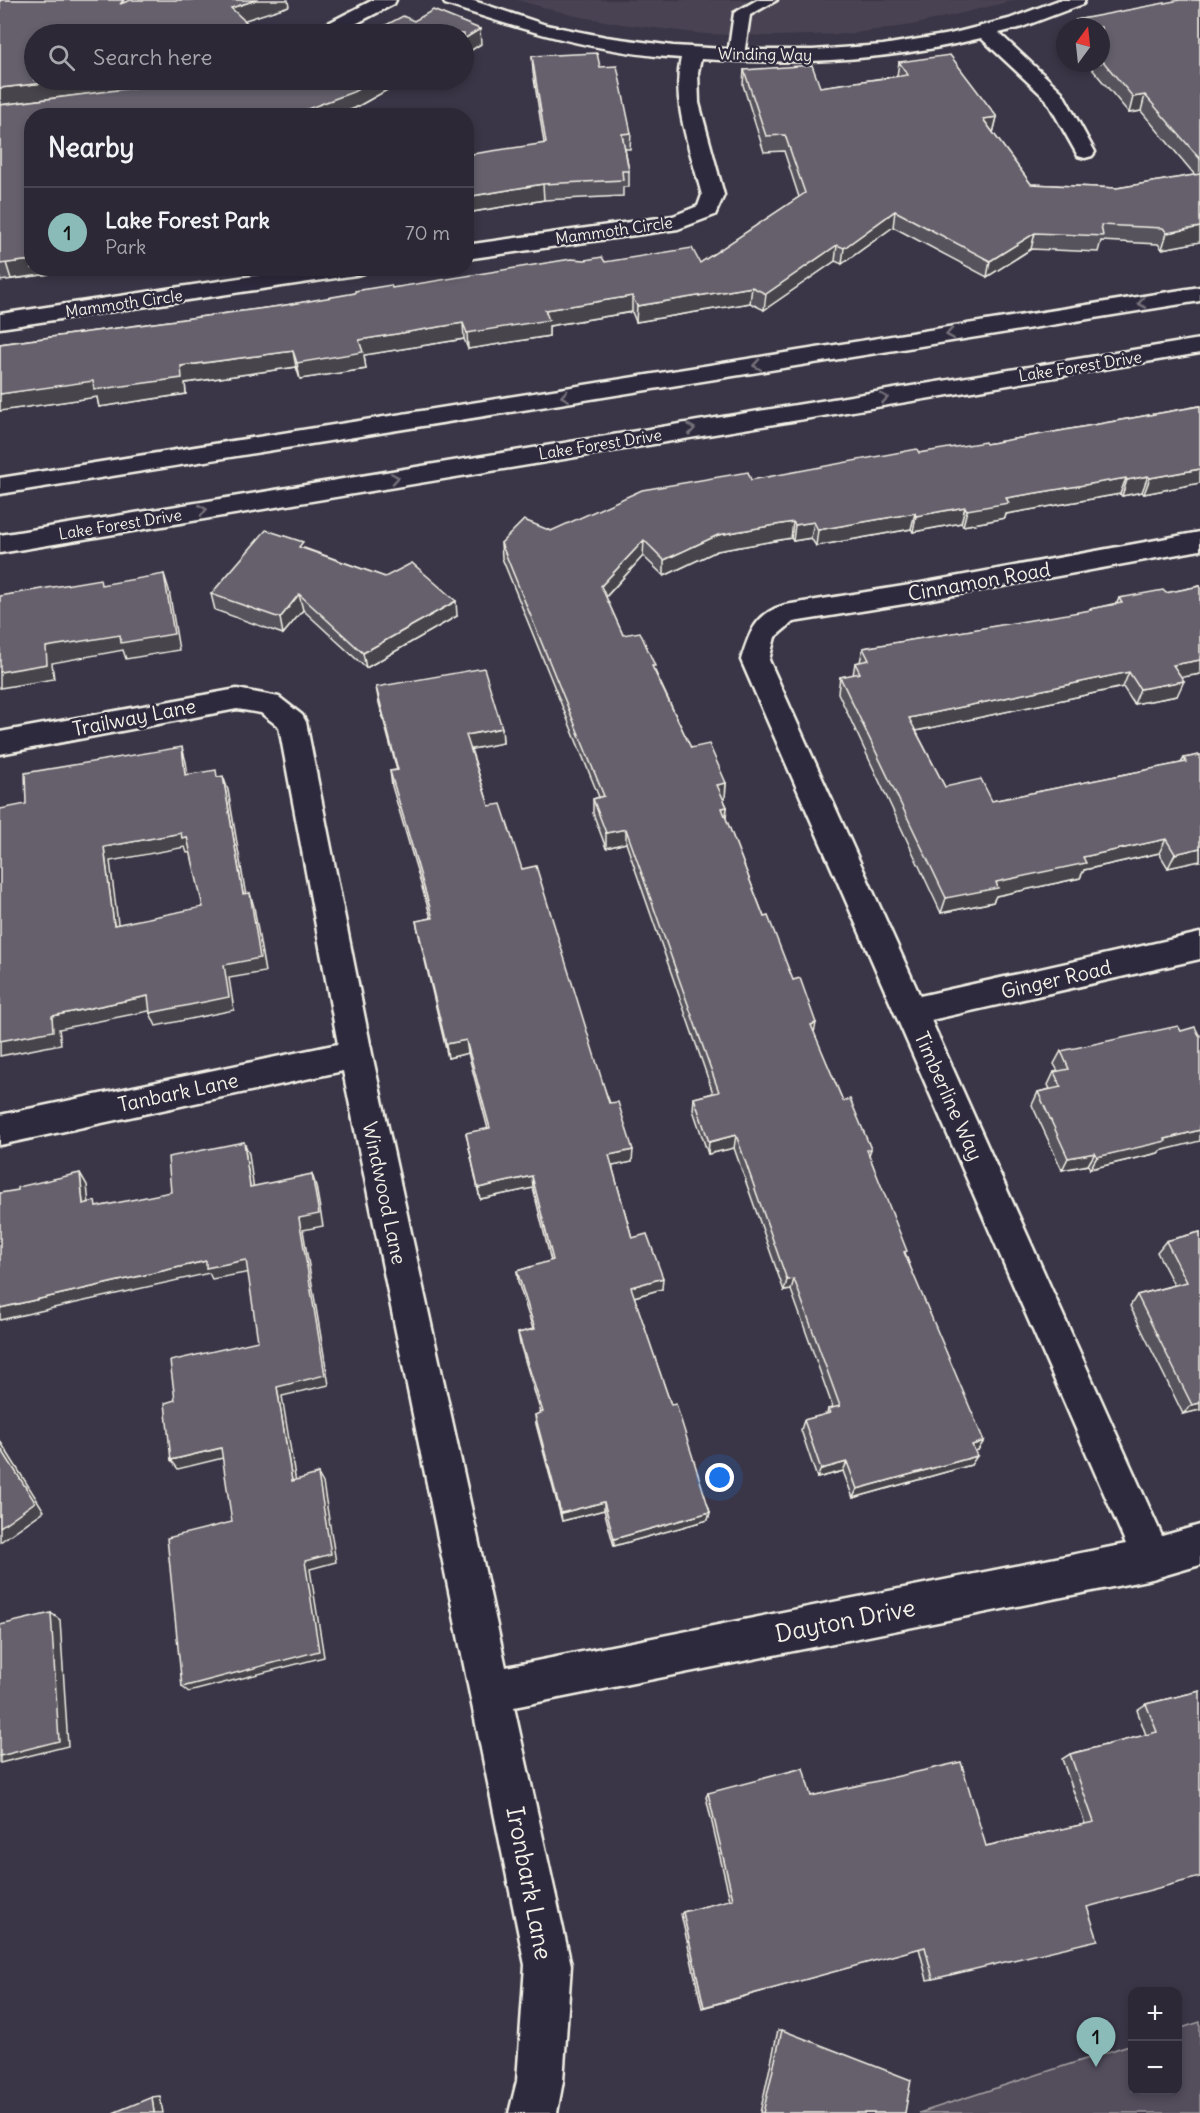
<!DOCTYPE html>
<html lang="en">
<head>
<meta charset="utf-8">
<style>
	:root { --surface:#2c2835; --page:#34303d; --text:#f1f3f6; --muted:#a6a6ad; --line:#484450; --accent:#8bbbb9 }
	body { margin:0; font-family:Delius,sans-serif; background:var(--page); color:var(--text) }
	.controls { position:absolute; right:18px; bottom:18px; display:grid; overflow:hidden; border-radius:12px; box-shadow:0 3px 9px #0003 }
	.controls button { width:54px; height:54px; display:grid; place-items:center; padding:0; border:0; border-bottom:2px solid var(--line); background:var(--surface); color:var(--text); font:30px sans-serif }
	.compass { position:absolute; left:1056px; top:18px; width:54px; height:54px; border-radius:50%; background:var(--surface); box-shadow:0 3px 9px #0003; rotate:15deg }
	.you { position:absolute; left:720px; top:1478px; width:21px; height:21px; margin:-15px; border:4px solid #fff; border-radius:50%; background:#1a73e8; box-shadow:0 0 0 9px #1a73e833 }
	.badge { display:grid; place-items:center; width:39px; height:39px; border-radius:50%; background:var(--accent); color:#111; font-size:20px; font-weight:700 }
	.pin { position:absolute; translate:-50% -50px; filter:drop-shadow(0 2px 3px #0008) }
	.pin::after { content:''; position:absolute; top:32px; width:21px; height:18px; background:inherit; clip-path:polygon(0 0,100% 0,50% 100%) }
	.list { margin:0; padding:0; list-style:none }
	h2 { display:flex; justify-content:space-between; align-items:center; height:78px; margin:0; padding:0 24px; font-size:26px }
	h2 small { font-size:20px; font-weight:400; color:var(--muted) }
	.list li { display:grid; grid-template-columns:39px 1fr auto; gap:18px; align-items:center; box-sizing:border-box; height:90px; padding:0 24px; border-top:2px solid var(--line) }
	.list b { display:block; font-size:22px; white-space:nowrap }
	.list p { margin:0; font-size:20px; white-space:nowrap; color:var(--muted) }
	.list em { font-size:20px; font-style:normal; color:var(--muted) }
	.icon { flex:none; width:33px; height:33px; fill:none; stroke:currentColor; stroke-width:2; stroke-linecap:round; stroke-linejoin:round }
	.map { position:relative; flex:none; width:1200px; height:2113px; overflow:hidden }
	.search { position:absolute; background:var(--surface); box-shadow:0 3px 9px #0003; left:24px; top:24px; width:450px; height:66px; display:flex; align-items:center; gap:15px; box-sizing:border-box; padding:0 21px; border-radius:33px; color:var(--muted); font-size:22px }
	.panel { position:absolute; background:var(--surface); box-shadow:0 3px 9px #0003; left:24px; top:108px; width:450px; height:168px; border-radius:24px }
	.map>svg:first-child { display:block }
	.built { fill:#484352 }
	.green { fill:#534e5c; stroke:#a4a0a2; stroke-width:1.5 }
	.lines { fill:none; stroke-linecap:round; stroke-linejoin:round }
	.lane-casing { stroke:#f4f1e8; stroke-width:5 }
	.street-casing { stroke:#f4f1e8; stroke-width:5 }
	.primary-casing { stroke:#f4f1e8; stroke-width:5 }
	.lane { fill:#2f2a3d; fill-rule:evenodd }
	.street { fill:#2f2a3d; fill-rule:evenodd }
	.primary { fill:#2f2a3d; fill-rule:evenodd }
	.wall { fill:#57535d; stroke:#f4f1e8; stroke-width:1.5 }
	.shaded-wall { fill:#47444c; stroke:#f4f1e8; stroke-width:1.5 }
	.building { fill:#65616c; stroke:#f4f1e8; stroke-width:1.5; fill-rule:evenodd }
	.oneway { stroke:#747079 }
	.labels { text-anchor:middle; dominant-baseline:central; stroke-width:5; stroke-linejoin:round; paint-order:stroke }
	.far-street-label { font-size:16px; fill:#f4f1e8; stroke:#2f2a3d }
	.street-label { font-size:20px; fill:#f4f1e8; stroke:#2f2a3d }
	.near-street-label { font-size:24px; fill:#f4f1e8; stroke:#2f2a3d }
</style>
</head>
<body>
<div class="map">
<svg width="1200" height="2113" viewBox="0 0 1200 2113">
	<rect width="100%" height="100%" fill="#3b3647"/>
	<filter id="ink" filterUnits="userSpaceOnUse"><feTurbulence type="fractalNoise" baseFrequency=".0167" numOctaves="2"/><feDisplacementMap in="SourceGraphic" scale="12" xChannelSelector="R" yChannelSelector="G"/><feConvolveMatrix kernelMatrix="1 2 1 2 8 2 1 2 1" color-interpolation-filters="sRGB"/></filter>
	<g filter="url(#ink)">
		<!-- built -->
		<polygon class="built" points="517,0 1016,0 912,25 846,34 772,36 705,34 622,24 576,16"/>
		<!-- green -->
		<polygon class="green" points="1200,2022 1200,2113 919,2113 1132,2044 1132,2090 1178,2090 1178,2029"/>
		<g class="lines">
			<!-- lane casing -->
			<g class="lane-casing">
				<polygon id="lane" points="757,0 777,0 750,15 744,55 736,60 730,58 728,55 734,13"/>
			</g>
			<!-- street casing -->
			<g class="street-casing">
				<g id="street">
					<polygon points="373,0 396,0 394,4 336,34 312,34 315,30"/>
					<path d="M 443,0 L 471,0 L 546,25 L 606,37 L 673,46 L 743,50 L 813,50 L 883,45 L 950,34 L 1009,19 L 1059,0 L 1085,0 L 1083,4 L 1022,27 L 999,33 L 1062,92 L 1095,152 L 1092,156 L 1085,158 L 1078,156 L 1046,99 L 981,38 C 889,61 794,65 701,59 L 698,72 L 699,103 L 724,195 L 715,215 L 678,229 L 466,259 L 466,245 L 673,216 L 698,206 L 702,195 C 691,151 671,103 681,58 C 599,53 522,30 445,4 Z"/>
					<polygon points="307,268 367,268 364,273 356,275 0,328 0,314"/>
					<path d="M 1200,532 L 1200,550 L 910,603 L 793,622 L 775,637 L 769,660 L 920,996 L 1200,933 L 1200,959 L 931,1020 L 1162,1536 L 1200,1525 L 1200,1565 L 1152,1579 L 514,1707 L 571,1965 L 563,2081 L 557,2113 L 509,2113 L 517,2081 L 525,1965 L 343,1071 L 0,1145 L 0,1115 L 338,1044 L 279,727 L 261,713 L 237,709 L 0,754 L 0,732 L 237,689 L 279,697 L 302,715 L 306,722 L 372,1054 L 506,1667 L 1126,1544 L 741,660 C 749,633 756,613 785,605 L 910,585 Z"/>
				</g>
			</g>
			<!-- primary casing -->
			<g class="primary-casing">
				<g id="primary">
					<polygon points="1200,287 1200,301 0,494 0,478"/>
					<polygon points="1200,339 1200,353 0,553 0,535"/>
				</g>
			</g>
			<!-- lane -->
			<use href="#lane" class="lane"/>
			<!-- street -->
			<use href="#street" class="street"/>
			<!-- primary -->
			<use href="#primary" class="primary"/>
		</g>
		<!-- wall -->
		<g class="wall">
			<polygon points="0,0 289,6 244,20 34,80 405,80 355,108 32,116 49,274 0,281"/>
			<polygon points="1200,0 1200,242 1162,249 1158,244 1101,241 1098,252 1031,249 987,277 893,227 842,264 835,261 764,310 750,303 636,322 632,312 549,326 549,336 468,349 464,339 364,355 366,369 300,379 296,367 185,383 186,394 99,407 97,397 0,411 0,344 280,306 392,288 605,262 700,263 799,197 784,151 764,152 743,85 744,70 820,87 897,76 899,62 997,117 993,133 1031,184 1117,188 1195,175 1141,111 1129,113 1087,63 1101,63 1101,27 1074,27 1076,20"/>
			<polygon points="532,56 600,67 631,133 630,149 625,149 629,171 629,187 623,187 623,196 544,200 466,213 544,143 533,72"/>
			<polygon points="1200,406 1200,483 1144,494 1142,492 1122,496 1120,494 1006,514 1005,518 963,526 961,523 913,532 911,529 816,546 811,538 793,541 791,538 717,551 664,576 643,556 606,597 623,635 655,671 691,748 726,783 725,798 723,798 727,807 726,819 764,917 843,1101 871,1149 869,1155 978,1450 975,1451 971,1465 853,1498 843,1471 817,1478 801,1430 804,1420 827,1414 828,1409 833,1408 791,1290 784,1291 734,1148 708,1154 693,1110 694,1098 713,1093 626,843 606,848 593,813 593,799 599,797 502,558 501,543 551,531 751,480 919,453 986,444"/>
			<polygon points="304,548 385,577 457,616 366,668 303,610 283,634 215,610 211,594"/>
			<polygon points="1200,586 1200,674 1181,677 1177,696 1134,704 1123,687 916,731 945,787 992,801 1181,763 1184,758 1200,755 1200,861 1168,868 1159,853 1084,870 1080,878 996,896 993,902 941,913 838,693 840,677 853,675 855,663 860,662 863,648 1090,611 1090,609 1117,603 1119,598 1166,593"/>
			<polygon points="376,687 502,728 503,743 471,749 489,806 522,869 632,1162 612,1166 632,1238 662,1289 634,1297 671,1405 710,1512 708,1520 614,1546 604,1510 562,1521 536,1424 535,1415 541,1413 520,1344 518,1333 533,1329 518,1282 517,1271 551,1261 533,1188 480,1199 466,1133 488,1129 468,1053 448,1058 419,935 416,921 431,918 392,786 390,771 397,770 379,703"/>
			<polygon points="1061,1051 1160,1151 1158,1153 1090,1169 1088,1165 1062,1170 1032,1105 1038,1092 1050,1089 1048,1085 1054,1072 1058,1071 1054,1064"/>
			<polygon points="1200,1232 1200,1410 1183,1414 1130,1306 1137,1295 1174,1285 1157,1252 1166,1241"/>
			<polygon points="1200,1691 1087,1907 933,1979 927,1980 919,1948 702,2008 681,1914 683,1912 730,1900 706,1797 708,1793 811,1796 986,1846 1085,1824 1062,1759 1070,1754 1146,1735 1137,1710 1146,1704"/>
			<polygon points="778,2030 782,2030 905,2113 760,2113"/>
		</g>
		<!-- shaded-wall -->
		<g class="shaded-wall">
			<polygon points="256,0 288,0 289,6 233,24 231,8"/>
			<polygon points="480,29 481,44 464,55 464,39"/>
			<polygon points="71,80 177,80 136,88 0,105 0,88"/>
			<polygon points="376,80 405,80 355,108 335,116 289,116"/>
			<polygon points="1145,95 1141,111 1129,113 1133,97"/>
			<polygon points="997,117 993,133 983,119"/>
			<polygon points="543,184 544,200 466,213 466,197"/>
			<polygon points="895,211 893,227 842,264 844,248"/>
			<polygon points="1200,227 1200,242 1162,249 1167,233"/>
			<polygon points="1035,233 1031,249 987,277 990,261"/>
			<polygon points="837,245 835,261 764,310 766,294"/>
			<polygon points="32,260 32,268 48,268 49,274 11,279 6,263"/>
			<polygon points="752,287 750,303 636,322 637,306"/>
			<polygon points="632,296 632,312 549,326 549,336 468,349 467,333 545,310"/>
			<polygon points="463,323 464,339 364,355 366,369 300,379 297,363 359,340"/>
			<polygon points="293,351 296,367 185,383 186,394 99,407 97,397 0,411 0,394 181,366"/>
			<polygon points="1200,469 1200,483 1144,494 1150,478"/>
			<polygon points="1148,476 1142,492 1122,496 1127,480"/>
			<polygon points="1126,478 1120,494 1006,514 1005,518 963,526 967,510 1006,498"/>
			<polygon points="965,507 961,523 913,532 916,516"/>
			<polygon points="915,513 911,529 816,546 818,530"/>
			<polygon points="793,522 791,538 717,551 664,576 664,560 718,535"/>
			<polygon points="814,522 811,538 793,541 795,525"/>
			<polygon points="644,540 643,556 601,602 601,586"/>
			<polygon points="164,574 169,590 179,650 126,659 123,650 52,663 54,679 0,688 0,672 46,647"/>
			<polygon points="299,594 303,610 283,634 280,618"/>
			<polygon points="456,601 457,616 366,668 363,653"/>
			<polygon points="1200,660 1200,674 1167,680 1173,665"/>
			<polygon points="1129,672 1123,687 906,733 909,718"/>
			<polygon points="1184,681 1177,696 1134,704 1140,689"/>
			<polygon points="502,728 503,743 467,750 466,735"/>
			<polygon points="182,747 186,762 190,790 185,775"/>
			<polygon points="223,776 228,790 248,908 243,894"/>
			<polygon points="726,783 725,798 716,800 717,785"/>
			<polygon points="727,807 725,822 722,808"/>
			<polygon points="626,829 626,843 606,848 606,833"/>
			<polygon points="181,833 187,837 193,852 187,853 185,847 110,861 120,939 114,925 104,847"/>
			<polygon points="1166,839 1159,853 1084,870 1080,878 996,896 993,902 941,913 946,898 996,882 1083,857"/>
			<polygon points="1200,848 1200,861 1168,868 1175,854"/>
			<polygon points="250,893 254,907 265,972 229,978 234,1010 156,1026 150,1013"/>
			<polygon points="148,996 154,1010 59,1029 61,1044 0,1056 0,1041 52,1016"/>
			<polygon points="816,1023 813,1037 811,1025"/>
			<polygon points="466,1040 468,1053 448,1058 446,1044"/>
			<polygon points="1200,1130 1200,1141 1160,1151 1158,1153 1090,1169 1097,1157"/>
			<polygon points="736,1135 734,1148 708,1154 709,1142"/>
			<polygon points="244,1142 249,1154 255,1199 250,1187"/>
			<polygon points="633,1150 632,1162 608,1167 609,1155"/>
			<polygon points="1095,1153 1088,1165 1062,1170 1068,1158"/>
			<polygon points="80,1173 87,1185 90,1215 83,1204"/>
			<polygon points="312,1174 316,1186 323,1226 303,1230 329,1385 282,1396 297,1489 292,1481 277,1387 299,1218"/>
			<polygon points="532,1176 533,1188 480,1199 478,1188"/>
			<polygon points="246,1260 251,1272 212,1279 209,1273 0,1320 0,1308 206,1261"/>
			<polygon points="663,1278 662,1289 630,1298 631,1287"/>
			<polygon points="794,1279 791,1290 784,1291 787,1280"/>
			<polygon points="1200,1403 1200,1410 1183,1414 1192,1405"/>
			<polygon points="0,1441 44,1511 0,1542"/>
			<polygon points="984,1441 978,1450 966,1454 972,1445"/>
			<polygon points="221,1448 227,1457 178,1469 171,1460"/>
			<polygon points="977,1456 971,1465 853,1498 857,1489"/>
			<polygon points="847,1462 843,1471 817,1478 821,1469"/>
			<polygon points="318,1474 323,1483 336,1562 310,1569 324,1657 189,1692 182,1687 305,1561"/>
			<polygon points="604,1502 604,1510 562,1521 561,1513"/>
			<polygon points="710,1512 708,1520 614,1546 614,1539"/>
			<polygon points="51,1613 60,1620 68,1746 0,1763 0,1756"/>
			<polygon points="160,2096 163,2113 154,2113 152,2097"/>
		</g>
		<!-- building -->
		<g class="building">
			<polygon points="0,0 124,0 120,4 131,0 256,0 231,8 259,34 34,34 34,80 71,80 0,88"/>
			<polygon points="1180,0 1200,0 1200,159 1145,95 1133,97 1101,59 1101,27 1083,27 1076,20"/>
			<polygon points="433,10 480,29 464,39 464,34 369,34 403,16 414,21"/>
			<polygon points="597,53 600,67 617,66 631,133 622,134 629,171 622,171 623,180 543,184 466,197 466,155 546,143 532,56"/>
			<polygon points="950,55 997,117 983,119 1031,184 1117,188 1200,174 1200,227 1167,233 1163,228 1101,225 1103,236 1035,233 990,261 895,211 844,248 837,245 766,294 752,287 637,306 632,296 545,310 549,320 467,333 463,323 359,340 363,352 297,363 293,351 181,366 182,378 94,390 93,381 0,394 0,344 280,306 355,293 355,291 391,285 392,288 571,259 585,260 602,257 605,262 692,248 700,263 805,193 785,135 766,136 744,70 812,65 820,87 908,75 899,62"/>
			<polygon points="174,80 376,80 353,92 289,116 32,116 32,260 0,264 0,105 133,88"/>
			<polygon points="1200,406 1200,469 1150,478 1148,476 1127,480 1126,478 1006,498 1009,503 967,510 965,507 916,516 915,513 818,530 814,522 795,525 793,522 718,535 664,560 644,540 601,586 623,635 640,632 655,666 652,666 691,748 709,744 726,783 717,785 727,807 722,808 764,917 768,916 793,980 800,978 816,1023 811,1025 843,1101 850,1099 871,1149 867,1150 907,1251 904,1252 984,1441 972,1445 977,1456 857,1489 847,1462 821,1469 804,1420 830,1413 828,1409 840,1406 794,1279 787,1280 736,1135 709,1142 694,1098 719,1092 626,829 606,833 593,799 604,796 501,543 524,520 551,531 642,490 748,472 751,480 917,449 919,453 985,442 986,444"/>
			<polygon points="266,530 303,542 299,547 385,577 412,563 456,601 363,653 299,594 280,618 211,594"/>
			<polygon points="164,574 174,634 121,643 120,635 46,647 47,664 0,672 0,596 100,579 101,585"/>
			<polygon points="1200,586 1200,660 1173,665 1184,681 1140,689 1129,672 909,718 945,787 981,779 992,801 1186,762 1184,758 1200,755 1200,848 1175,854 1166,839 1083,857 1086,863 996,882 998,888 946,898 840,677 860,673 855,663 869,660 863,648 1091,610 1090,609 1122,603 1119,598 1163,590 1166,593"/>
			<polygon points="484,668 502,728 466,735 489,806 501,804 522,869 536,866 609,1103 618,1102 633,1150 609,1155 632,1238 647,1234 663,1278 631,1287 671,1405 676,1404 710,1512 614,1539 604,1502 561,1513 535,1415 543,1412 518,1333 535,1329 517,1271 553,1260 532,1176 478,1188 466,1133 490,1128 466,1040 446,1044 416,921 433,918 390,771 398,770 376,687"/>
			<path d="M 182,747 L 185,775 L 216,770 L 217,777 L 223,776 L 243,894 L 250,893 L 260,958 L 224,965 L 229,997 L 150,1013 L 148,996 L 52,1016 L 53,1031 L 0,1041 L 0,809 L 26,804 L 25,773 ZM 181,833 L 182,838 L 187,837 L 203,907 L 114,925 L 104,847 Z"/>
			<polygon points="1178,1026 1181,1031 1195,1027 1199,1035 1200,1035 1200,1130 1165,1139 1166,1141 1097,1157 1095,1153 1068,1158 1038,1092 1061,1087 1054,1072 1069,1069 1061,1051"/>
			<polygon points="244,1142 250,1187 312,1174 319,1214 299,1218 325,1375 277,1387 292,1481 318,1474 331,1554 305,1561 319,1651 182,1687 167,1538 232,1522 221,1448 171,1460 165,1403 175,1400 170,1361 258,1341 246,1260 206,1268 206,1261 0,1308 0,1193 18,1190 18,1187 80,1173 83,1204 95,1201 96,1207 171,1192 168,1157"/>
			<polygon points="1200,1232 1200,1403 1192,1405 1137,1295 1187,1282 1166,1241"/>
			<polygon points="0,1447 35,1502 0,1527"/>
			<polygon points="51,1613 59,1741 0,1756 0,1625"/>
			<polygon points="1200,1691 1200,1877 1087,1907 1098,1940 933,1979 925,1947 704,2007 683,1912 733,1899 708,1793 803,1768 811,1796 961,1762 986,1846 1094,1822 1070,1754 1157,1732 1146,1704"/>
			<polygon points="782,2030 911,2080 905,2113 763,2113"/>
			<polygon points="152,2097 154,2113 113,2113"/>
		</g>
		<!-- one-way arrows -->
		<defs><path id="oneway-chevron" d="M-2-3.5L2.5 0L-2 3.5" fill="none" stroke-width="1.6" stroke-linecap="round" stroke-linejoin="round" transform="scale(1.5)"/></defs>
		<g class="oneway">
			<use href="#oneway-chevron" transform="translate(1142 303) rotate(171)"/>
			<use href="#oneway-chevron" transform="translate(950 334) rotate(171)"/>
			<use href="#oneway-chevron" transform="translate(757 365) rotate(171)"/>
			<use href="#oneway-chevron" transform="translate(565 396) rotate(171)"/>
			<use href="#oneway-chevron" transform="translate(884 398) rotate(-9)"/>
			<use href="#oneway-chevron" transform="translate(691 429) rotate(-9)"/>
			<use href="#oneway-chevron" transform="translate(395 478) rotate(-9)"/>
			<use href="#oneway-chevron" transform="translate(203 510) rotate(-9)"/>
		</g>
	</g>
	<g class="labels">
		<!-- far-street labels -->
		<g class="far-street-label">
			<text transform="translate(765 54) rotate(1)">Winding Way</text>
			<text transform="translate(614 230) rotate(-8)">Mammoth Circle</text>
			<text transform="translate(124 303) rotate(-8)">Mammoth Circle</text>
			<text transform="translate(1080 366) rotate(-9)">Lake Forest Drive</text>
			<text transform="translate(600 444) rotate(-9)">Lake Forest Drive</text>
			<text transform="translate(120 524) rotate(-9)">Lake Forest Drive</text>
		</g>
		<!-- street labels -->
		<g class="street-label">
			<text transform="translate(979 581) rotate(-10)">Cinnamon Road</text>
			<text transform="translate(134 717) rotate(-11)">Trailway Lane</text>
			<text transform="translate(1056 979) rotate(-13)">Ginger Road</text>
			<text transform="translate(178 1092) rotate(-12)">Tanbark Lane</text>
			<text transform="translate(949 1096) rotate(66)">Timberline Way</text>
			<text transform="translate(385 1193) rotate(78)">Windwood Lane</text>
		</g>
		<!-- near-street labels -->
		<g class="near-street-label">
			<text transform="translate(845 1620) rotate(-11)">Dayton Drive</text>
			<text transform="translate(530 1883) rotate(79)">Ironbark Lane</text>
		</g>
	</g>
</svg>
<div class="controls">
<button>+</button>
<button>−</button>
</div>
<svg class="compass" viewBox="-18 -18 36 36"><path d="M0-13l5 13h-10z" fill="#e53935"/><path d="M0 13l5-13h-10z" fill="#a6a6ad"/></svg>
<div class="you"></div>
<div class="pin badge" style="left:1096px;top:2067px">1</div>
<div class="search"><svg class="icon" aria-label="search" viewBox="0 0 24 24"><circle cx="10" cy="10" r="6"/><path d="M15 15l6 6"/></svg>Search here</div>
<section class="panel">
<h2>Nearby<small></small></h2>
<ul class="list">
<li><span class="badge">1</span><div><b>Lake Forest Park</b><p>Park</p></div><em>70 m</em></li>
</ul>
</section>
</div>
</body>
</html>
